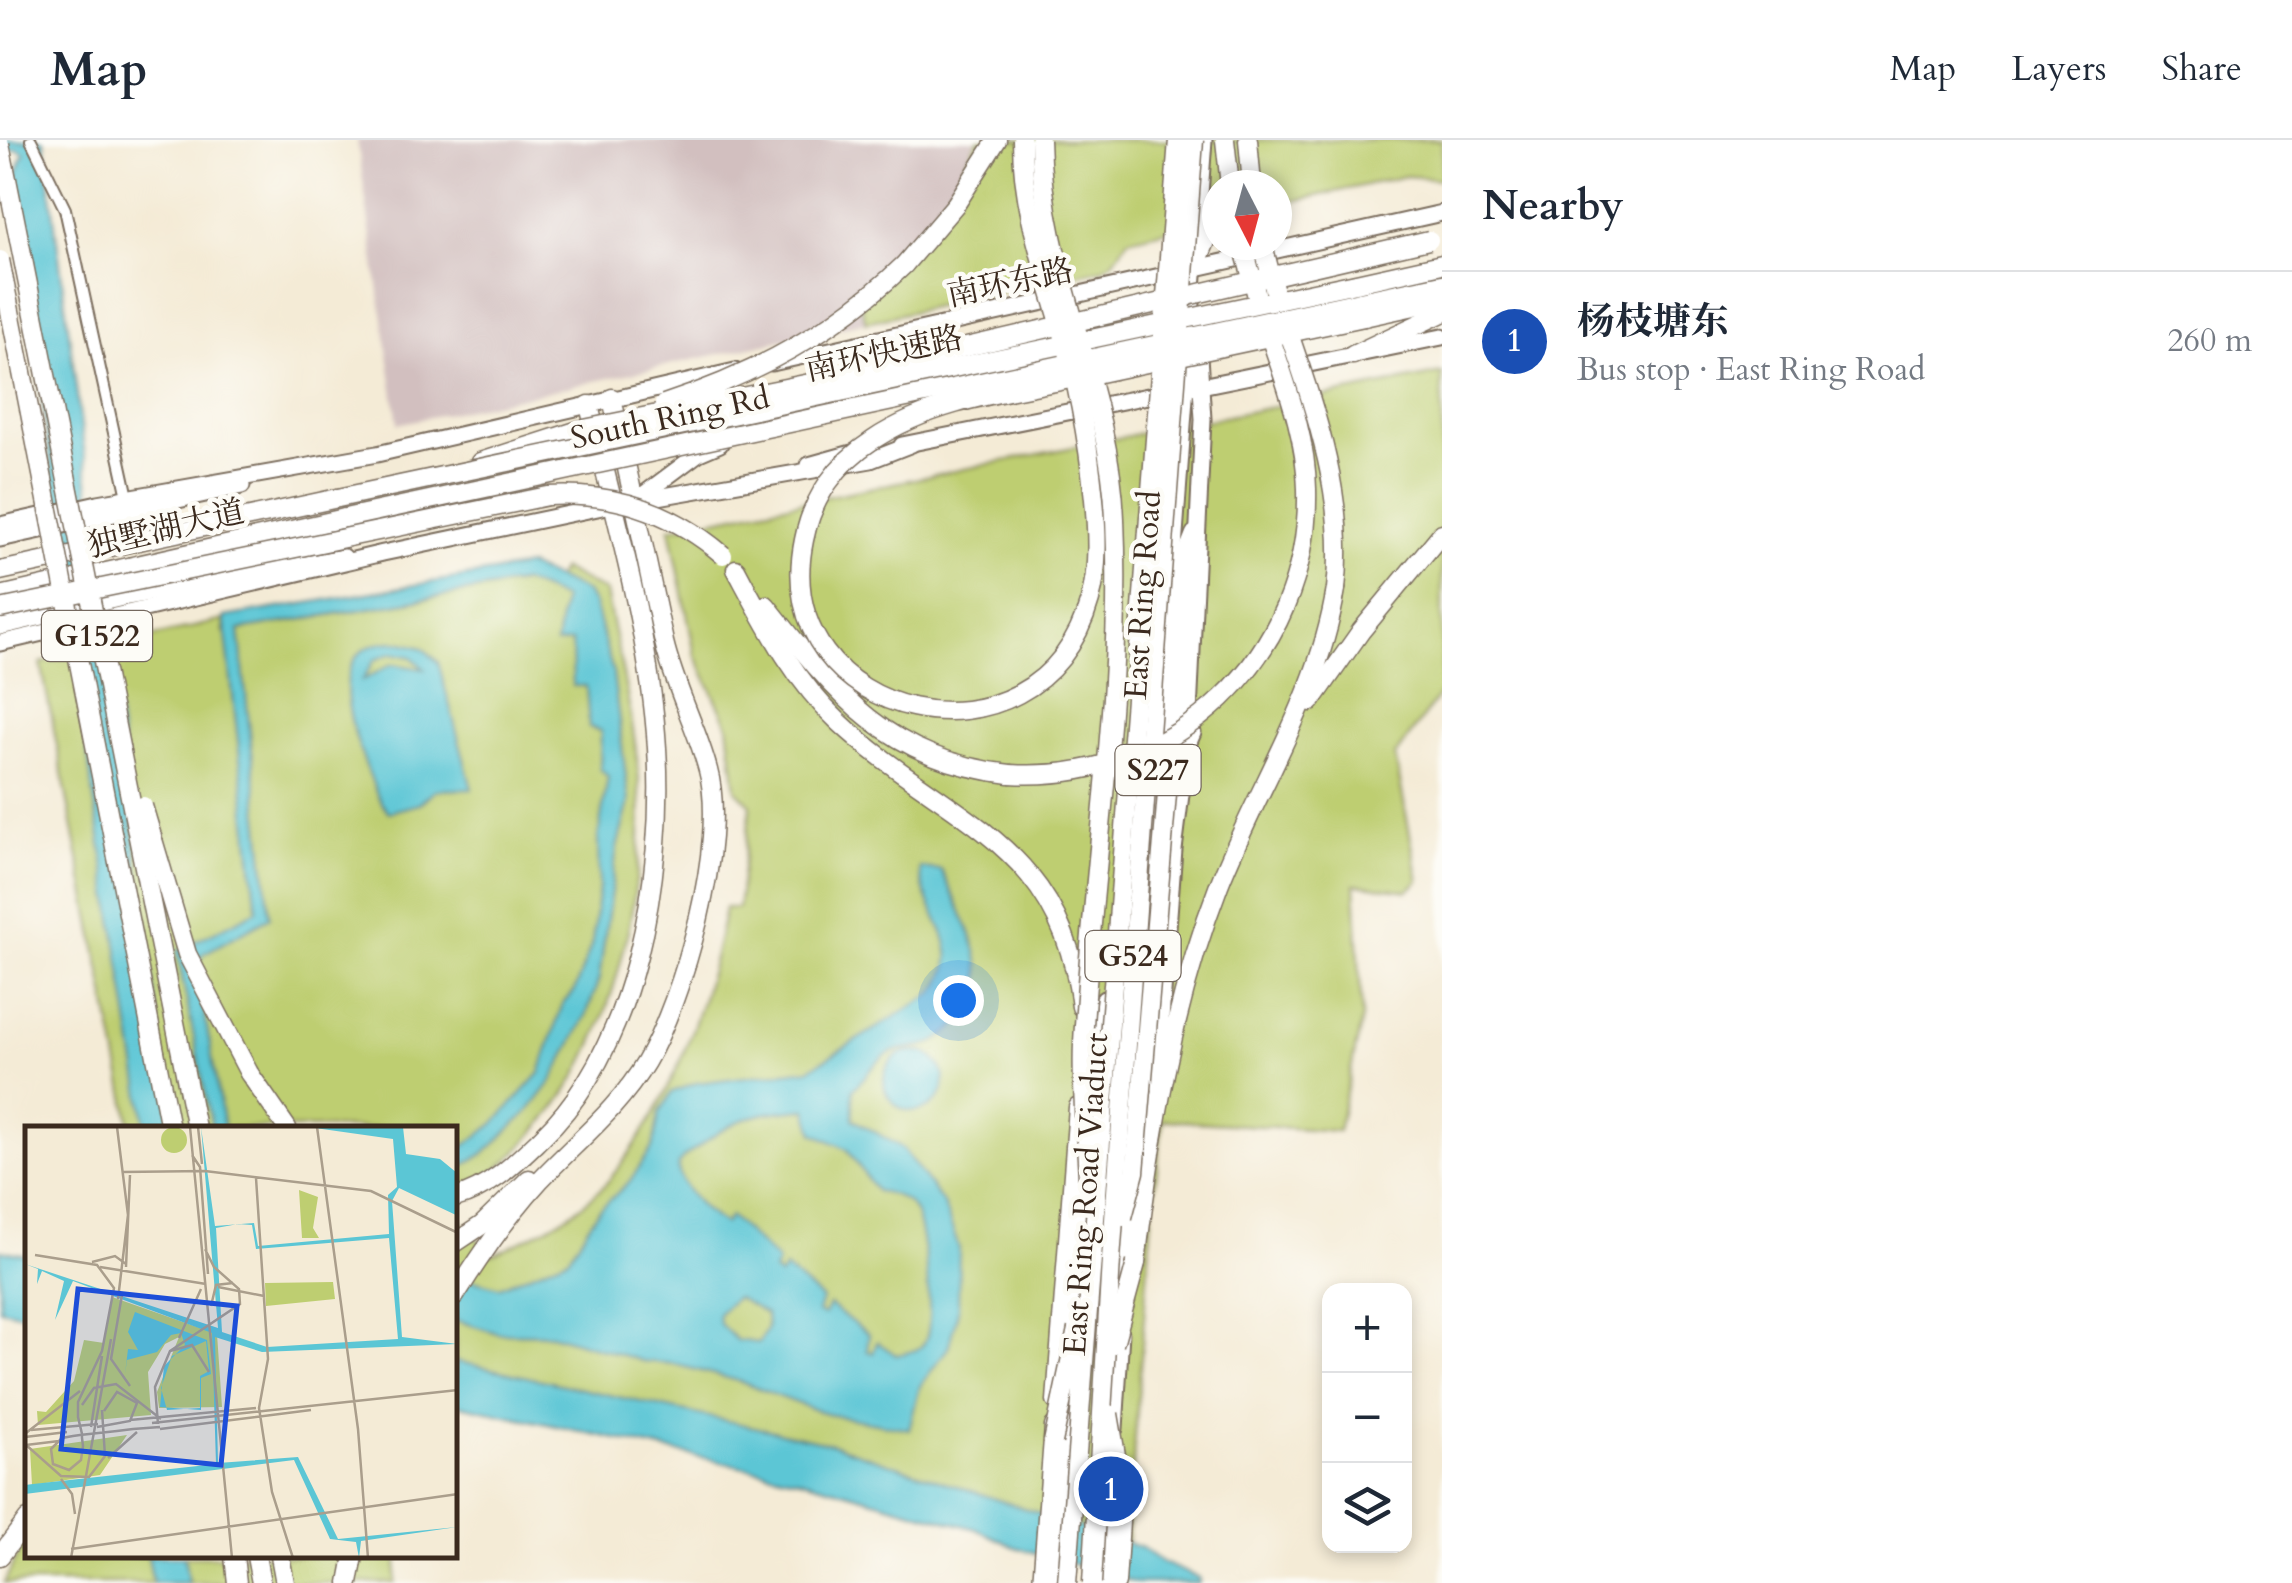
<!DOCTYPE html>
<html lang="en">
<head>
<meta charset="utf-8">
<style>
	:root { --surface:#fff; --page:#f6f6f7; --text:#1f2937; --muted:#747a83; --line:#e0e1e3; --accent:#1f6fb2 }
	body { margin:0; font-family:Cardo,"Noto Serif SC",serif; background:var(--page); color:var(--text) }
	.controls { position:absolute; right:30px; bottom:30px; display:grid; overflow:hidden; border-radius:20px; box-shadow:0 5px 15px #0003 }
	.controls button { width:90px; height:90px; display:grid; place-items:center; padding:0; border:0; border-bottom:2px solid var(--line); background:var(--surface); color:var(--text); font:50px sans-serif }
	.compass { position:absolute; left:1202px; top:30px; width:90px; height:90px; border-radius:50%; background:var(--surface); box-shadow:0 5px 15px #0003; rotate:174deg }
	.you { position:absolute; left:958px; top:860px; width:35px; height:35px; margin:-25px; border:8px solid #fff; border-radius:50%; background:#1a73e8; box-shadow:0 0 0 15px #1a73e833 }
	.badge { display:grid; place-items:center; width:65px; height:65px; border-radius:50%; background:var(--accent); color:#fff; font-size:32px; font-weight:700 }
	.pin { position:absolute; translate:-50% -50%; border:5px solid #fff; box-shadow:0 2px 10px #0006 }
	.list { margin:0; padding:0; list-style:none }
	h2 { display:flex; justify-content:space-between; align-items:center; height:130px; margin:0; padding:0 40px; font-size:42px }
	h2 small { font-size:32px; font-weight:400; color:var(--muted) }
	.list li { display:grid; grid-template-columns:65px 1fr auto; gap:30px; align-items:center; box-sizing:border-box; height:140px; padding:0 40px; border-top:2px solid var(--line) }
	.list b { display:block; font-size:38px; white-space:nowrap }
	.list p { margin:0; font-size:32px; white-space:nowrap; color:var(--muted) }
	.list em { font-size:32px; font-style:normal; color:var(--muted) }
	.icon { flex:none; width:55px; height:55px; fill:none; stroke:currentColor; stroke-width:2; stroke-linecap:round; stroke-linejoin:round }
	.map { position:relative; flex:none; width:1442px; height:1443px; overflow:hidden }
	header { display:flex; align-items:center; gap:60px; box-sizing:border-box; height:140px; padding:0 50px; background:var(--surface); border-bottom:2px solid var(--line) }
	header strong { font-size:48px }
	nav { display:flex; gap:55px; margin-inline-start:auto; font-size:35px }
	main { display:flex }
	aside { flex:1; background:var(--surface) }
	.map>svg:first-child { display:block }
	.industrial { fill:#d2bfbf }
	.green { fill:#bece71; stroke:#7c7c48; stroke-width:2.5 }
	.water { fill:#5bc6d5; stroke:#4b787a; stroke-width:2.5; fill-rule:evenodd }
	.lines { fill:none; stroke-linecap:round; stroke-linejoin:round }
	.street-casing { stroke:#7c6e5e; stroke-width:14 }
	.primary-casing { stroke:#7c6e5e; stroke-width:19 }
	.highway-casing { stroke:#7c6e5e; stroke-width:21 }
	.street { stroke:#fff; stroke-width:10 }
	.primary { stroke:#fff; stroke-width:15 }
	.highway { stroke:#fff; stroke-width:18 }
	.highway-bridge-casing { stroke:#7c6e5e; stroke-width:21; stroke-linecap:butt }
	.highway-bridge { stroke:#fff; stroke-width:18 }
	.labels { text-anchor:middle; dominant-baseline:central; stroke-width:9; stroke-linejoin:round; paint-order:stroke }
	.shield { fill:#fdfcf7; stroke:#75695f; stroke-width:2.5 }
	.shield-label { font-size:30px; font-weight:bold; fill:#3b2a1e }
	.street-label { font-size:32px; fill:#3b2a1e; stroke:#fdfcf7 }
	.inset-road { fill:none; stroke:#aa9e8c; stroke-width:2.5 }
	.view { fill:#1d4ed8; fill-opacity:0.15; stroke:#1d4ed8; stroke-width:5 }
	.inset-edge { fill:none; stroke:#3b2a1e; stroke-width:5 }
</style>
</head>
<body>
<header>
<strong>Map</strong>
<nav><a>Map</a><a>Layers</a><a>Share</a></nav>
</header>
<main>
<div class="map">
<svg width="1442" height="1443" viewBox="0 0 1442 1443">
	<rect width="100%" height="100%" fill="#fdfcf7"/>
	<filter id="ink" filterUnits="userSpaceOnUse"><feTurbulence type="fractalNoise" baseFrequency=".01" numOctaves="2"/><feDisplacementMap in="SourceGraphic" scale="20" xChannelSelector="R" yChannelSelector="G"/><feConvolveMatrix kernelMatrix="1 2 1 2 8 2 1 2 1" color-interpolation-filters="sRGB"/></filter>
	<filter id="wash" filterUnits="userSpaceOnUse"><feTurbulence type="fractalNoise" baseFrequency=".0048" numOctaves="4" result="noise"/><feDisplacementMap in="SourceGraphic" scale="40" xChannelSelector="R" yChannelSelector="G"/><feGaussianBlur stdDeviation="2.25" result="paint"/><feColorMatrix in="noise" values="0 0 0 0 0 0 0 0 0 0 0 0 0 0 0 0 0 1.4 0 .05"/><feComposite in="paint" operator="in"/></filter>
	<g filter="url(#wash)">
		<rect width="100%" height="100%" fill="#f4ebd6"/>
		<!-- industrial -->
		<polygon class="industrial" points="357,0 975,0 950,57 935,77 858,154 866,182 398,284"/>
		<!-- green -->
		<g class="green">
			<polygon points="978,0 1442,0 1442,39 1406,36 1277,65 1277,45 1217,45 1217,79 1128,99 1114,121 1101,129 866,182 858,154 935,77"/>
			<path d="M 1442,233 L 1442,551 L 1395,616 L 1419,741 L 1408,751 L 1355,744 L 1362,878 L 1338,991 L 1163,980 L 1153,1059 L 1127,1403 L 455,1224 L 455,988 L 131,988 L 41,523 L 223,480 L 224,492 L 239,490 L 557,437 L 562,429 L 606,452 C 619,519 637,587 640,656 C 645,756 612,903 545,980 C 518,1011 498,1038 456,1047 L 456,1076 L 492,1115 C 534,1095 584,1073 613,1035 C 675,958 707,863 725,768 L 738,768 L 751,665 L 736,650 L 728,585 L 695,514 L 670,388 Z"/>
			<polygon points="27,1395 28,1416 148,1416 153,1443 4,1443"/>
			<polygon points="184,1416 398,1416 395,1443 188,1443"/>
		</g>
		<!-- water -->
		<g class="water">
			<polygon points="0,0 44,0 172,988 146,988 92,647 14,39 24,13 18,9 0,12"/>
			<polygon points="528,426 585,451 594,464 613,533 629,662 617,708 599,839 586,876 552,941 529,971 485,1013 455,1030 455,1013 494,984 540,933 563,863 574,852 592,803 599,747 598,697 608,637 600,629 601,591 589,587 586,546 573,546 572,502 556,504 563,459 524,442 239,490 270,777 203,814 197,829 224,988 212,988 177,811 257,770 224,477"/>
			<path d="M 399,502 L 423,508 L 438,522 L 472,649 L 435,650 L 419,664 L 389,672 C 378,663 374,645 368,631 C 351,589 319,499 399,502 ZM 392,513 L 412,517 L 424,529 L 392,524 L 363,540 L 374,520 Z"/>
			<path d="M 920,728 L 941,730 C 970,792 1013,854 936,901 C 920,910 901,905 885,916 C 871,925 865,939 853,949 L 853,979 L 902,1008 L 943,1063 L 959,1108 L 958,1171 L 948,1208 L 920,1246 L 909,1289 L 826,1274 L 735,1240 L 674,1224 L 642,1221 L 551,1194 L 497,1193 L 455,1180 L 455,1135 L 499,1147 L 568,1118 L 599,1070 L 630,1041 L 653,1007 L 659,974 L 672,952 L 696,943 L 809,929 L 934,853 C 973,805 920,773 920,728 ZM 807,969 L 814,993 L 847,1009 L 876,1051 C 890,1053 907,1057 915,1072 C 924,1091 936,1186 924,1203 C 918,1212 906,1213 896,1215 L 877,1202 L 873,1213 L 867,1211 L 869,1195 L 829,1165 L 824,1175 L 818,1173 L 822,1159 L 785,1128 L 780,1136 L 774,1132 L 778,1121 L 730,1076 L 724,1084 C 705,1072 678,1047 678,1024 L 683,1018 C 734,980 743,973 807,969 ZM 736,1157 L 766,1174 L 767,1188 L 759,1203 L 736,1200 L 719,1183 L 718,1174 Z"/>
			<circle cx="914" cy="941" r="30"/>
			<polygon points="0,1110 27,1115 27,1175 0,1169"/>
			<polygon points="455,1221 832,1304 1142,1408 1163,1423 1199,1438 1199,1443 1138,1443 1015,1407 976,1389 800,1339 455,1264"/>
			<polygon points="148,1416 184,1416 188,1443 153,1443"/>
		</g>
	</g>
	<g filter="url(#ink)">
		<g class="lines">
			<!-- street casing -->
			<g class="street-casing">
				<polyline id="street" points="31,0 65,69 128,357"/>
			</g>
			<!-- primary casing -->
			<g class="primary-casing">
				<g id="primary">
					<polyline points="772,223 1442,73"/>
					<polyline points="1196,247 1442,197"/>
					<polyline points="902,305 1168,252"/>
					<polyline points="809,325 859,311"/>
					<polyline points="636,360 699,313 720,304"/>
					<polyline points="0,385 98,363 377,314 735,231"/>
					<polyline points="0,399 242,346"/>
					<polyline points="0,487 127,457 344,417"/>
					<polyline points="0,503 383,413 612,365 871,320 912,304"/>
					<polyline points="1140,870 1204,0"/>
					<polyline points="1156,943 1174,710 1187,607 1193,593 1189,574 1203,279 1198,200"/>
					<polyline points="1091,991 1104,859"/>
					<polyline points="1124,1150 1128,1068"/>
					<polyline points="1072,1200 1087,1028"/>
					<polyline points="1115,1289 1121,1193"/>
					<polyline points="1053,1443 1068,1263"/>
					<polyline points="1104,1443 1113,1322"/>
				</g>
			</g>
			<!-- highway casing -->
			<g class="highway-casing">
				<g id="highway">
					<polyline points="1248,0 1252,45"/>
					<polyline points="904,125 956,64 997,0"/>
					<polyline points="1194,130 1217,75"/>
					<polyline points="1356,143 1442,124"/>
					<polyline points="1360,161 1442,144"/>
					<polyline points="1364,177 1442,160"/>
					<polyline points="1353,215 1442,173"/>
					<polyline points="480,322 579,290"/>
					<path d="M 736,429 C 765,483 793,539 838,581 C 943,680 1063,699 1081,867"/>
					<polyline points="0,431 338,358"/>
					<polyline points="0,456 345,378"/>
					<path d="M 766,465 C 837,555 888,620 1010,634"/>
					<polyline points="1311,562 1361,491 1442,393"/>
					<polyline points="1169,630 1187,414 1195,394"/>
					<polyline points="249,933 287,988"/>
					<path d="M 455,1058 C 491,1048 515,1023 541,998 C 636,908 665,735 657,608 C 650,494 615,377 589,265"/>
					<polyline points="455,1103 482,1085 529,1039"/>
					<path d="M 1136,1123 C 1151,994 1172,867 1219,745 C 1258,646 1319,556 1336,449"/>
					<path d="M 455,1156 C 480,1116 508,1075 540,1040 C 576,1002 619,968 646,922 C 683,859 728,702 708,630 C 697,588 675,548 664,502 C 646,421 630,339 612,258"/>
					<polyline points="1056,1261 1078,967"/>
					<polyline points="0,1416 28,1379"/>
					<polyline points="234,1416 237,1443"/>
					<polyline points="256,1416 261,1443"/>
					<polyline points="280,1416 285,1443"/>
					<polyline points="349,1443 354,1416"/>
					<polyline points="1042,1443 1054,1286"/>
					<polyline points="1116,1443 1122,1351"/>
				</g>
			</g>
			<!-- street -->
			<use href="#street" class="street"/>
			<!-- primary -->
			<use href="#primary" class="primary"/>
			<!-- highway -->
			<use href="#highway" class="highway"/>
			<!-- highway-bridge casing -->
			<g class="highway-bridge-casing">
				<g id="highway-bridge">
					<path d="M 1022,0 C 1022,65 1042,121 1060,183 C 1077,240 1088,299 1094,359 C 1097,392 1099,427 1090,460 C 1039,644 766,582 804,400 C 812,358 837,323 873,300 C 933,260 1012,251 1081,237 C 1175,217 1270,197 1364,177"/>
					<path d="M 1040,0 C 1042,130 1110,249 1115,379 C 1123,553 1092,729 1083,903 C 1081,948 1086,994 1088,1039"/>
					<polyline points="1225,0 1230,45"/>
					<polyline points="0,4 196,988"/>
					<polyline points="1243,105 1256,153"/>
					<polyline points="1263,105 1274,148"/>
					<polyline points="0,120 170,988"/>
					<path d="M 1285,182 C 1314,267 1347,357 1336,449"/>
					<path d="M 664,264 C 754,235 836,191 904,125"/>
					<polyline points="579,290 820,241 1429,100"/>
					<polyline points="338,358 1356,143"/>
					<polyline points="345,378 1360,161"/>
					<path d="M 0,469 L 548,356 C 614,352 673,372 723,415"/>
					<path d="M 1010,634 C 1175,644 1311,516 1307,349 C 1306,293 1284,240 1267,187"/>
					<polyline points="143,666 187,814 249,933"/>
					<polyline points="1123,1077 1135,1032 1169,630"/>
					<polyline points="1114,1204 1136,1123"/>
					<polyline points="1109,1274 1122,1351"/>
					<polyline points="1053,1302 1077,1189"/>
					<polyline points="1067,1443 1178,0"/>
					<polyline points="1092,1443 1111,1120 1194,0"/>
				</g>
			</g>
			<!-- highway-bridge -->
			<use href="#highway-bridge" class="highway-bridge"/>
		</g>
	</g>
	<g class="labels">
		<!-- shield labels -->
		<g class="shield">
			<rect x="42" y="471" width="110" height="50" rx="8"/>
			<rect x="1115.5" y="605" width="85" height="50" rx="8"/>
			<rect x="1085.5" y="791" width="95" height="50" rx="8"/>
		</g>
		<g class="shield-label">
			<text x="97" y="496">G1522</text>
			<text x="1158" y="630">S227</text>
			<text x="1133" y="816">G524</text>
		</g>
		<!-- street labels -->
		<g class="street-label">
			<text transform="translate(1010 143) rotate(-12)">南环东路</text>
			<text transform="translate(884 214) rotate(-12)">南环快速路</text>
			<text transform="translate(670 278) rotate(-12)">South Ring Rd</text>
			<text transform="translate(166 389) rotate(-13)">独墅湖大道</text>
			<text transform="translate(1143 455) rotate(-86)">East Ring Road</text>
			<text transform="translate(1086 1054) rotate(-86)">East Ring Road Viaduct</text>
		</g>
	</g>
	<!-- overview -->
	<g transform="translate(25 986)">
		<rect width="432" height="432" fill="#f4ebd6"/>
		<path d="M136 14a13 13 0 1 1 26 0a13 13 0 1 1-26 0ZM 274,64 L 293,71 L 288,102 L 294,112 L 277,112 ZM 308,156 L 310,173 L 241,180 L 240,157 ZM 87,171 L 192,208 L 197,281 L 134,282 L 132,266 L 154,211 L 140,218 L 123,246 L 126,289 L 13,299 L 12,285 L 21,286 L 49,255 L 59,214 L 79,217 ZM 102,309 L 75,349 L 7,359 L 5,323 Z" fill="#bece71"/>
		<path d="M 176,1 L 190,100 L 229,97 L 233,120 L 364,108 L 363,69 L 372,61 L 368,13 L 283,1 L 378,1 L 381,28 L 415,33 L 432,47 L 433,90 L 374,62 L 367,75 L 377,211 L 432,218 L 237,226 L 190,211 L 193,337 L 273,331 L 313,413 L 432,401 L 336,415 L 334,432 L 331,416 L 305,413 L 269,334 L 0,368 L 0,359 L 8,358 L 191,338 L 187,207 L 48,155 L 30,194 L 39,155 L 17,145 L 12,158 L 13,143 L 0,138 L 193,202 ZM 213,98 L 227,99 L 231,123 L 364,112 L 373,213 L 242,221 L 197,206 L 191,102 ZM 110,186 L 182,214 L 186,248 L 176,252 L 176,284 L 135,281 L 139,240 L 160,219 L 156,207 L 146,209 L 132,226 L 102,234 L 100,248 L 103,223 L 113,224 L 103,206 ZM 181,215 L 184,245 L 175,250 L 175,282 L 142,284 L 136,262 L 147,230 Z" fill="#5bc6d5" fill-rule="evenodd"/>
		<path class="inset-road" d="M 92,1 L 103,89 L 93,173M 165,1 L 207,432M 173,1 L 177,38M 292,1 L 333,303 L 343,432M 167,29 L 175,41 L 183,148M 97,46 L 180,45 L 346,65 L 433,107M 231,52 L 243,233 L 234,282 L 247,366 L 268,432M 10,129 L 72,139 L 89,162 L 77,225 L 53,276 L 53,291 L 57,308 L 57,312 L 58,320 L 56,334 L 44,344 L 28,338 L 26,323 L 37,312 L 48,310 L 55,309 L 92,305 L 108,303 L 135,301M 67,136 L 90,130 L 101,138M 75,141 L 181,158M 101,141 L 105,49M 193,161 L 239,170M 97,169 L 86,233 L 105,260M 186,180 L 191,159 L 208,157M 154,212 L 176,163M 145,225 L 215,178 L 214,163 L 189,141 L 180,123M 57,279 L 69,262 L 91,258 L 136,293M 105,294 L 231,282M 127,297 L 433,264M 133,298 L 130,261 L 145,225 L 167,219 L 184,246M 66,301 L 77,230M 72,301 L 105,295 L 112,277 L 92,266 L 79,285M 135,303 L 286,284M 6,304 L 73,298M 1,307 L 55,265M 0,311 L 42,306M 0,318 L 36,350 L 64,351 L 80,330 L 77,284M 1,319 L 34,315M 83,332 L 112,306M 36,353 L 47,368 L 50,388M 46,423 L 433,368M 46,432 L 86,213"/>
		<path class="view" d="M 53,163 L 212,180 L 196,339 L 36,323 Z"/>
		<rect width="432" height="432" class="inset-edge"/>
	</g>
</svg>
<div class="controls">
<button>+</button>
<button>−</button>
<button><svg class="icon" aria-label="layers" viewBox="0 0 24 24"><path d="M12 4l9 5-9 5-9-5zM3 14l9 5 9-5"/></svg></button>
</div>
<svg class="compass" viewBox="-18 -18 36 36"><path d="M0-13l5 13h-10z" fill="#e53935"/><path d="M0 13l5-13h-10z" fill="#747a83"/></svg>
<div class="you"></div>
<div class="pin badge" style="left:1111px;top:1349px;background:#1a4fb4">1</div>
</div>
<aside>
<h2>Nearby<small></small></h2>
<ul class="list">
<li><span class="badge" style="background:#1a4fb4">1</span><div><b>杨枝塘东</b><p>Bus stop · East Ring Road</p></div><em>260 m</em></li>
</ul>
</aside>
</main>
</body>
</html>
